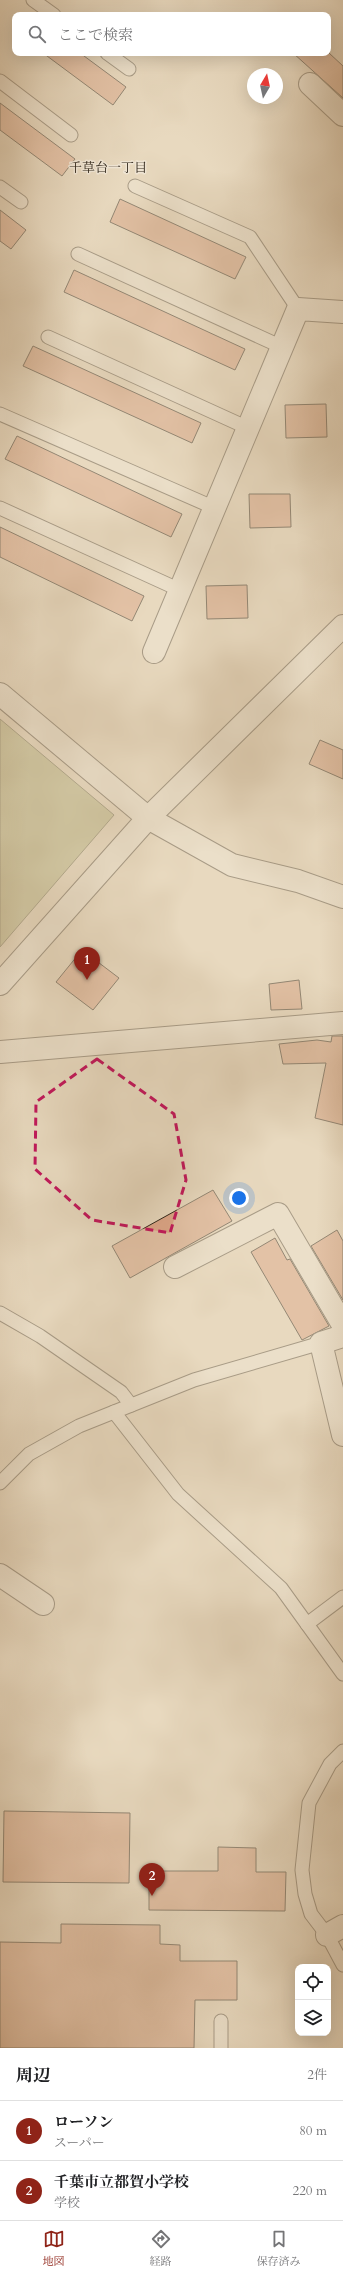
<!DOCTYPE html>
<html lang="ja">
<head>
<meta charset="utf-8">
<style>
	:root { --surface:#fff; --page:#f2f2f2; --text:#202124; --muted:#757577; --line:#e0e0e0; --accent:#8f2418 }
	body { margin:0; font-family:Cardo,"Noto Serif JP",serif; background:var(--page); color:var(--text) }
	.controls { position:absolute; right:12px; bottom:12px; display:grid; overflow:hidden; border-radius:8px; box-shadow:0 4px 16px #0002 }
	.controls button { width:36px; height:36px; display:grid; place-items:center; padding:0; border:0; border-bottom:1px solid var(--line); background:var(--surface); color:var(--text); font:20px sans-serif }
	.compass { position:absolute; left:247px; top:68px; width:36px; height:36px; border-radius:50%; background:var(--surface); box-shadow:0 4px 16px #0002; rotate:9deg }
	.you { position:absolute; left:239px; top:1198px; width:14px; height:14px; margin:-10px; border:3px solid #fff; border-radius:50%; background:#1a73e8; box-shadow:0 0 0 6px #1a73e833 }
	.badge { display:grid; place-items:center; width:26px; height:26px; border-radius:50%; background:var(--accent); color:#fff; font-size:13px; font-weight:700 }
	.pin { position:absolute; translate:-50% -33px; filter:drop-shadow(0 1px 2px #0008) }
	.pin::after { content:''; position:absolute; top:21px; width:14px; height:12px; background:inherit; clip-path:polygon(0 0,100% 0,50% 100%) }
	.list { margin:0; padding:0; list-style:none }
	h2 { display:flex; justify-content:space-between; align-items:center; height:52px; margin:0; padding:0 16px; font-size:17px }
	h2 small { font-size:13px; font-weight:400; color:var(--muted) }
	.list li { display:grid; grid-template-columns:26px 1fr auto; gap:12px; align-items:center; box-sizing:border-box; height:60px; padding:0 16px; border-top:1px solid var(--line) }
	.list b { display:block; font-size:15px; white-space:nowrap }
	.list p { margin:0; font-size:13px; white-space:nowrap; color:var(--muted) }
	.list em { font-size:13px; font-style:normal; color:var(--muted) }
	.icon { flex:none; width:22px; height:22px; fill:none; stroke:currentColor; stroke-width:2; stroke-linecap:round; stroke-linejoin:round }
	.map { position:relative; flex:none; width:343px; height:2048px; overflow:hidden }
	.search { position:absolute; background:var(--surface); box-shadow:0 4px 16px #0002; left:12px; right:12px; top:12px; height:44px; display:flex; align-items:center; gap:10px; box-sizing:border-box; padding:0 14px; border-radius:8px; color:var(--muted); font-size:15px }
	.sheet { height:172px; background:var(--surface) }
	nav { display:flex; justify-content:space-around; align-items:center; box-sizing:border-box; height:56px; border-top:1px solid var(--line); background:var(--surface); font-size:11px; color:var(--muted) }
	nav a { display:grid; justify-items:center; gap:2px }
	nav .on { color:var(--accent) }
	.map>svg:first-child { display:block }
	.green { fill:#bebd8c; stroke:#767253 }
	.building { fill:#dda688; stroke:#2f261a }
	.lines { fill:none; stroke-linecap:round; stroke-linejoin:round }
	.service-casing { stroke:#5d5343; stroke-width:15 }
	.minor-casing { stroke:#5d5343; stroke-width:24 }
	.tertiary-casing { stroke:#5d5343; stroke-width:24 }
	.service { stroke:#f0e6d5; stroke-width:13 }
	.minor { stroke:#f0e6d5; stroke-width:22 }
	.tertiary { stroke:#f0e6d5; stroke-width:22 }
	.marked { fill:none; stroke:#c2185b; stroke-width:3; stroke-dasharray:8 5; stroke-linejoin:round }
	.labels { text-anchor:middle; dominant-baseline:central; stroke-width:3; stroke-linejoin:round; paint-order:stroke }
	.neighbourhood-label { font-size:13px; fill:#2f261a; stroke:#f0e6d5 }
</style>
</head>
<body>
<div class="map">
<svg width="343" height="2048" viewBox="0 0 343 2048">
	<rect width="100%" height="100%" fill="#e8d9bf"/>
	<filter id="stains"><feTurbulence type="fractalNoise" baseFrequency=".005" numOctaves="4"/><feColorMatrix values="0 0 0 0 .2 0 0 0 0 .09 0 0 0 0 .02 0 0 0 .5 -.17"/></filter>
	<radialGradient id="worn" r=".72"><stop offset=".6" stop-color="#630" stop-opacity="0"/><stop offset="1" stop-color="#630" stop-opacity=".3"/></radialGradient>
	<!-- green -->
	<polygon class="green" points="0,719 114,815 0,947"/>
	<!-- building -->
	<g class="building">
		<polygon points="43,53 80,53 126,87 113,105"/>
		<polygon points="293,53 329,53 343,66 343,98"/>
		<polygon points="0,103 75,159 62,176 0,130"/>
		<polygon points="120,199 246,257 235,279 110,222"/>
		<polygon points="0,210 26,230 11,249 0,241"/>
		<polygon points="74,270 245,349 235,370 64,292"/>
		<polygon points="33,346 201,423 192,443 23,366"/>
		<polygon points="326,404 327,437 286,438 285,405"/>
		<polygon points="17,436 182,514 171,537 5,459"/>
		<polygon points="249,494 290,494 291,527 250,528"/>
		<polygon points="0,527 144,596 132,621 0,557"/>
		<polygon points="247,585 248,618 207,619 206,586"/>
		<polygon points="320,740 343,750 343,779 309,764"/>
		<polygon points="82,950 119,978 93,1010 56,982"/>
		<polygon points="299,980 302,1009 271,1010 269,984"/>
		<polygon points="332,1036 343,1036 343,1125 315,1118 326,1063 283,1064 279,1044 317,1040 331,1042"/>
		<polygon points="213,1190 232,1221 130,1278 112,1246"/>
		<polygon points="337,1230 343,1241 343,1300 311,1246"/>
		<polygon points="275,1238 287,1260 290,1259 329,1326 302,1340 251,1252"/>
		<polygon points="4,1811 130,1813 129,1883 3,1882"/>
		<polygon points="218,1847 256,1848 256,1872 286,1872 285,1911 149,1910 149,1871 218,1871"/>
		<polygon points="61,1924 160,1925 160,1944 180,1945 180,1961 237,1961 237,2000 195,2000 194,2048 0,2048 0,1942 61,1943"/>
	</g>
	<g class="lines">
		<!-- service casing -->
		<g class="service-casing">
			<g id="service">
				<polyline points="33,0 54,15"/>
				<polyline points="107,53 129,69"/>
				<polyline points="0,81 71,135"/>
				<polyline points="135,186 250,237 298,309"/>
				<polyline points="0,187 21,202"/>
				<polyline points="78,254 282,347"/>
				<polyline points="48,337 248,428"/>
				<polyline points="0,414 215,508"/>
				<polyline points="0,508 180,590"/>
				<polyline points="0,1313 40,1336 121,1392 131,1405"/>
				<polyline points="114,1412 178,1494 281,1588 343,1674"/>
				<polyline points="0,1483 29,1454 79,1426 194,1380 321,1343"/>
				<polyline points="307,1624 343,1597"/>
				<polyline points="343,1751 330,1764 309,1803 302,1870 305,1894 311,1914 327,1935 343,1965"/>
				<polyline points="221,2021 221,2048"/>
			</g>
		</g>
		<!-- minor casing -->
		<g class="minor-casing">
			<g id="minor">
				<polyline points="310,84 343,115"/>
				<polyline points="154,652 298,309 343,312"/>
				<polyline points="0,694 148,818 232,865 298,881 343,897"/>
				<polyline points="175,1267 278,1214 343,1325"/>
				<polyline points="343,1336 321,1343 343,1435"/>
				<polyline points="0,1575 43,1604"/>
				<polyline points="327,1935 343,1926"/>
			</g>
		</g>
		<!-- tertiary casing -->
		<g class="tertiary-casing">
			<g id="tertiary">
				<polyline points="0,984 148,818 343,626"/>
				<polyline points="0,1052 343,1023"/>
			</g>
		</g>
		<!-- service -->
		<use href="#service" class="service"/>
		<!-- minor -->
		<use href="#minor" class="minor"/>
		<!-- tertiary -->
		<use href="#tertiary" class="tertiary"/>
	</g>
	<!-- marked area -->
	<path d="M0 0H343V2048H0ZM 97,1059 L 174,1114 L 186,1180 L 170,1233 L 92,1220 L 35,1169 L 36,1102 Z" fill="#e8d9bf" fill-opacity=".55" fill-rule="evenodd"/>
	<path class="marked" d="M 97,1059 L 174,1114 L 186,1180 L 170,1233 L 92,1220 L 35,1169 L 36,1102 Z"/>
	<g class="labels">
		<!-- neighbourhood labels -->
		<g class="neighbourhood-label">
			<text x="108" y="168">千草台一丁目</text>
		</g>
	</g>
	<rect width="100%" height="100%" filter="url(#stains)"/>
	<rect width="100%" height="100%" fill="url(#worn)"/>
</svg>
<div class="controls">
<button><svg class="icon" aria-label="locate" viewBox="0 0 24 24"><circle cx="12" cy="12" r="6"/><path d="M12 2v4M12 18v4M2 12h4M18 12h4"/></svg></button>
<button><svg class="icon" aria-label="layers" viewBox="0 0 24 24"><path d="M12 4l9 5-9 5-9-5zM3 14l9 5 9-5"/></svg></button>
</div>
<svg class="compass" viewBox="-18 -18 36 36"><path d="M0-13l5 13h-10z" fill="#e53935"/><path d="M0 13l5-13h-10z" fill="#757577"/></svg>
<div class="you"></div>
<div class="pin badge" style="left:87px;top:980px">1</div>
<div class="pin badge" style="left:152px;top:1896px">2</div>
<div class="search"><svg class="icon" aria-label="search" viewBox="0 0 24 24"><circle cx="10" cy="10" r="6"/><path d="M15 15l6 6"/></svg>ここで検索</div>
</div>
<section class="sheet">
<h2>周辺<small>2件</small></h2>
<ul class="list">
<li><span class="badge">1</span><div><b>ローソン</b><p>スーパー</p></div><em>80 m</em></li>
<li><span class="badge">2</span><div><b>千葉市立都賀小学校</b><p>学校</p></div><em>220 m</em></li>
</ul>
</section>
<nav>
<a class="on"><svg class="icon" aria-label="map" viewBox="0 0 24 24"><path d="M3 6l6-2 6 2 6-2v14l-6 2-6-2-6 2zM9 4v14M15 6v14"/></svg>地図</a>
<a><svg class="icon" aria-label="directions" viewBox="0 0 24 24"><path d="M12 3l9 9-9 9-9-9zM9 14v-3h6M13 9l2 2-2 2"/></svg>経路</a>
<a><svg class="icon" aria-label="saved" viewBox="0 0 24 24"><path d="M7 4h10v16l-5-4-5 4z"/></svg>保存済み</a>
</nav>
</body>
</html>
